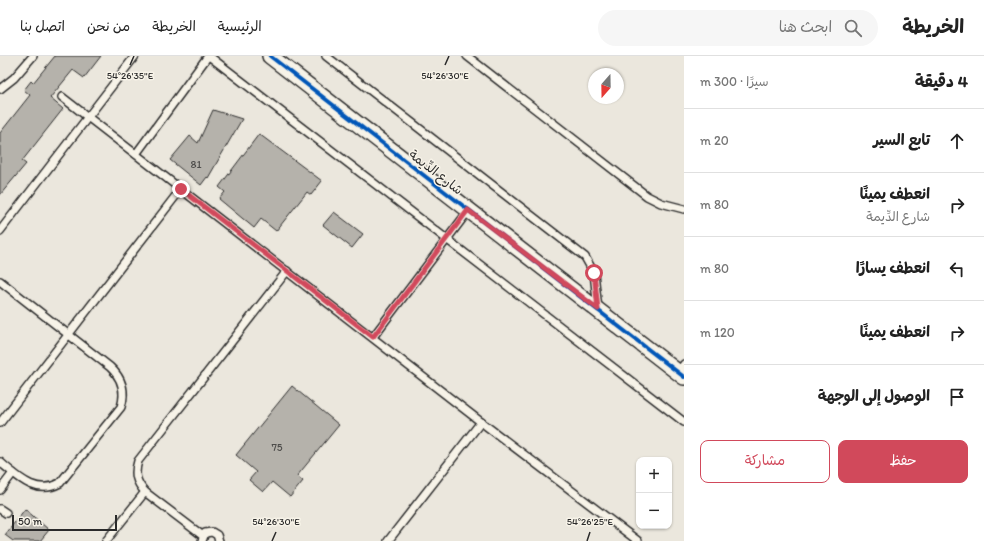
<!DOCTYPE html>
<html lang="ar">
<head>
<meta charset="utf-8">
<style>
	:root { --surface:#fff; --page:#f6f6f6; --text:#222; --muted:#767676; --line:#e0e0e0; --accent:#d1495b }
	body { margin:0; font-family:Itim,"Playpen Sans Arabic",sans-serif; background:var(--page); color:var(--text); direction:rtl }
	.controls { position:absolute; right:12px; bottom:12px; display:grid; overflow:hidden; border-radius:8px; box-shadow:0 1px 3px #0004 }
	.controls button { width:36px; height:36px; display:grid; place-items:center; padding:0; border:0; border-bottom:1px solid var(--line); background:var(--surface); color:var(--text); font:20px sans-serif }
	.compass { position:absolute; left:588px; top:12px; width:36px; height:36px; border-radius:50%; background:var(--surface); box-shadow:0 1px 3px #0004; rotate:200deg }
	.scale { position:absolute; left:12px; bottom:10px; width:105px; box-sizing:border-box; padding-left:4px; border:2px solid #2b2b2b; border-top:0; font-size:11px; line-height:14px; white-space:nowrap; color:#2b2b2b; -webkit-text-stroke:3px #f7f3e8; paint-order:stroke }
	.stop { position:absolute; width:12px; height:12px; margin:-9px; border:3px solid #d1495b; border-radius:50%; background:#fff }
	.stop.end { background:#d1495b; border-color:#fff; box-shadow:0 1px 4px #0008 }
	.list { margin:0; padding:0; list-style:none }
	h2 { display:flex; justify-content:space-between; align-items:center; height:52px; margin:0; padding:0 16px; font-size:17px }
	h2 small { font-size:13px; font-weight:400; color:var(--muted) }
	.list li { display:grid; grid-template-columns:26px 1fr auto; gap:12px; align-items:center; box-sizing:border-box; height:64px; padding:0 16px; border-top:1px solid var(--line) }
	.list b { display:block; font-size:15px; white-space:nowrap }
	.list p { margin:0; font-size:13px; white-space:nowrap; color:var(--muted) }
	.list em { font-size:13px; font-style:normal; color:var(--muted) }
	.actions { display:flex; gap:8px; padding:12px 16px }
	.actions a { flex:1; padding:9px 0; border:1px solid var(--accent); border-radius:8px; text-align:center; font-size:14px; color:var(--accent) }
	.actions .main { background:var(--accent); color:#fff }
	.icon { flex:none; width:22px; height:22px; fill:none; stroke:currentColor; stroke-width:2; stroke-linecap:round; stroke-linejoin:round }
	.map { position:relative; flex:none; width:684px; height:485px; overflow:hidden; direction:ltr }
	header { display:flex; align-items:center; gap:24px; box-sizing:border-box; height:56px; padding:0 20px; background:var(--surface); border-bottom:1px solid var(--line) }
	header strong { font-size:19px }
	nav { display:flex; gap:22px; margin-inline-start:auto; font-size:14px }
	.search { width:280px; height:36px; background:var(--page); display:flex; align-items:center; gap:10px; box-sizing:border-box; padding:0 14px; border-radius:22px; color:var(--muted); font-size:15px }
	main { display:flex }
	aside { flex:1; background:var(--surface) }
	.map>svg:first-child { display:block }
	.building { fill:#b5b2ab; stroke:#2b2b2b }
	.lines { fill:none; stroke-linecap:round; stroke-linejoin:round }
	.service-casing { stroke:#2b2b2b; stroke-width:10 }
	.minor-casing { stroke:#2b2b2b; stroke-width:18 }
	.service { stroke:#f7f3e8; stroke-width:7 }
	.minor { stroke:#f7f3e8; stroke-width:15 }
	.cycleway-casing { stroke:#f7f3e8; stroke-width:6 }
	.cycleway { stroke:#0057b8; stroke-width:4 }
	.route { stroke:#d1495b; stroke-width:5 }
	.ticks { fill:none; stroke:#2b2b2b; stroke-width:1.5 }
	.labels { text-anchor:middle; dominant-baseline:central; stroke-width:3; stroke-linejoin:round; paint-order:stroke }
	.number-label { font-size:11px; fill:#4e4d4b }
	.street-label { font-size:13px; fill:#2b2b2b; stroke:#f7f3e8 }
	.ticks-label { font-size:10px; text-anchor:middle; fill:#2b2b2b; stroke:#f7f3e8; stroke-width:3; stroke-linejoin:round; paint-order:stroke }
</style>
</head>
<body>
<header>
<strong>الخريطة</strong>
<div class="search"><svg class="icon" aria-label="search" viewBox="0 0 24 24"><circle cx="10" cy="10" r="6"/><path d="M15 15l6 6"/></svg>ابحث هنا</div>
<nav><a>الرئيسية</a><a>الخريطة</a><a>من نحن</a><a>اتصل بنا</a></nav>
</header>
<main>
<aside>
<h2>4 دقيقة<small>سيرًا · 300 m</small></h2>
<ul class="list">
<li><svg class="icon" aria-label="ahead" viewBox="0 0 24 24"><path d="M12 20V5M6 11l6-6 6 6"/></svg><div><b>تابع السير</b></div><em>20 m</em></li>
<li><svg class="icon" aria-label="right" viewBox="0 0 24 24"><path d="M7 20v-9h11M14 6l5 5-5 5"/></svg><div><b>انعطف يمينًا</b><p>شارع الدِّيمة</p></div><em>80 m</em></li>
<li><svg class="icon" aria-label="left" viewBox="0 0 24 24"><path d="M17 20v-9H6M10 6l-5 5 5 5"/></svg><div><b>انعطف يسارًا</b></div><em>80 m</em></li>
<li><svg class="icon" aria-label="right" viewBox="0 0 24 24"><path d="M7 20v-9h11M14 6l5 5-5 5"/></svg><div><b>انعطف يمينًا</b></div><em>120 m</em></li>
<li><svg class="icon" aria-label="arrive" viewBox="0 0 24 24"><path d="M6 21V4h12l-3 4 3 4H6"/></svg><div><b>الوصول إلى الوجهة</b></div></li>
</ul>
<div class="actions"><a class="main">حفظ</a><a>مشاركة</a></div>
</aside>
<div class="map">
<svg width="684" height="485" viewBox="0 0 684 485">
	<rect width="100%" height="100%" fill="#ebe7dd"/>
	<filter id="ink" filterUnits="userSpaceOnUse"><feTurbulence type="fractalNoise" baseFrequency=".025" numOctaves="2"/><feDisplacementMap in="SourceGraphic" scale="8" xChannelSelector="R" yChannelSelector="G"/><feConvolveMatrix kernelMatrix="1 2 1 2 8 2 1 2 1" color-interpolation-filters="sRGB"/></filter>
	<g filter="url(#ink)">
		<!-- building -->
		<g class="building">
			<polygon points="55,0 101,0 84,22 73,14 50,42 63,53 22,105 26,108 0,139 0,77 30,39 24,34 31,25 33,27"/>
			<polygon points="213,54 242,63 208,122 207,121 201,129 170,104 190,80 198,87"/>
			<polygon points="259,78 322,125 311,139 307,136 276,175 261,163 254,172 219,143 225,136 219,131"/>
			<polygon points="334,156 363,178 352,192 323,169"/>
			<polygon points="292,330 339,369 297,420 303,425 290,441 272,426 263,436 249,424 256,416 236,399"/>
			<polygon points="25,453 49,474 40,485 13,485 5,479"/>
		</g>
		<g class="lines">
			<!-- service casing -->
			<g class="service-casing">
				<g id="service">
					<polyline points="209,0 684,366"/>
					<polyline points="326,0 585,201 594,217 598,253"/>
					<polyline points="467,0 647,140 661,147 684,153"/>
					<polyline points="0,33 14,22 33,0"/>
					<polyline points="62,41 481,366 638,485"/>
					<polyline points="136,98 208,0"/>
					<polyline points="0,175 135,0"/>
					<path d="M 0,225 L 110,311 C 122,322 126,335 121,351 L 60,427 C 36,440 18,421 0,406"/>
					<polyline points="373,281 469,154"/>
					<polyline points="678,316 684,308"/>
					<polyline points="0,367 181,133"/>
					<polyline points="0,434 13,417"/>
					<polyline points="0,453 6,457"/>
					<path d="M 203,480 L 145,436 C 136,426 134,418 138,405 L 287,215"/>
					<polyline points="106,485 145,436"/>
					<polyline points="202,485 205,477 212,476 217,479 219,485"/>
					<polyline points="388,485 481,366"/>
				</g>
			</g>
			<!-- minor casing -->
			<g class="minor-casing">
				<polyline id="minor" points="270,0 684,321"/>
			</g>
			<!-- service -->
			<use href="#service" class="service"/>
			<!-- minor -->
			<use href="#minor" class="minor"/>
			<!-- cycleway casing -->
			<g class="cycleway-casing">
				<polyline id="cycleway" points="270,0 684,321"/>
			</g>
			<!-- cycleway -->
			<use href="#cycleway" class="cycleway"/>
		</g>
	</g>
	<g class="lines" filter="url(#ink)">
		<!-- route -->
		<polyline class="route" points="181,133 373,281 468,154 598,253 594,217"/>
	</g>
	<!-- ticks -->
	<path class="ticks" d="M 130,9 L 134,0M 445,9 L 449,0M 272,485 L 276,476M 587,485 L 590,476"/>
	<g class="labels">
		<!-- number labels -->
		<g class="number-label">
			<text x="196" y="108">81</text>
			<text x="277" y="391">75</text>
		</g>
		<!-- street labels -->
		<g class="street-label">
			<text transform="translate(436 116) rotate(38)">شارع الدِّيمة</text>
		</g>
	</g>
	<g class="ticks-label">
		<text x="130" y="23">54°26'35"E</text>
		<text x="445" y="23">54°26'30"E</text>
		<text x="276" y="469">54°26'30"E</text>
		<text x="590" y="469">54°26'25"E</text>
	</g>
</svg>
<div class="controls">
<button>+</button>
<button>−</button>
</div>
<svg class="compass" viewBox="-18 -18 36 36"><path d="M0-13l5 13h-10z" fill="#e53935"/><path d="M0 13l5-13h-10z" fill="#767676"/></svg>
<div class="scale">50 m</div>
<div class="stop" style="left:594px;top:217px"></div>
<div class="stop end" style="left:181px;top:133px"></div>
</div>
</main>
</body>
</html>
